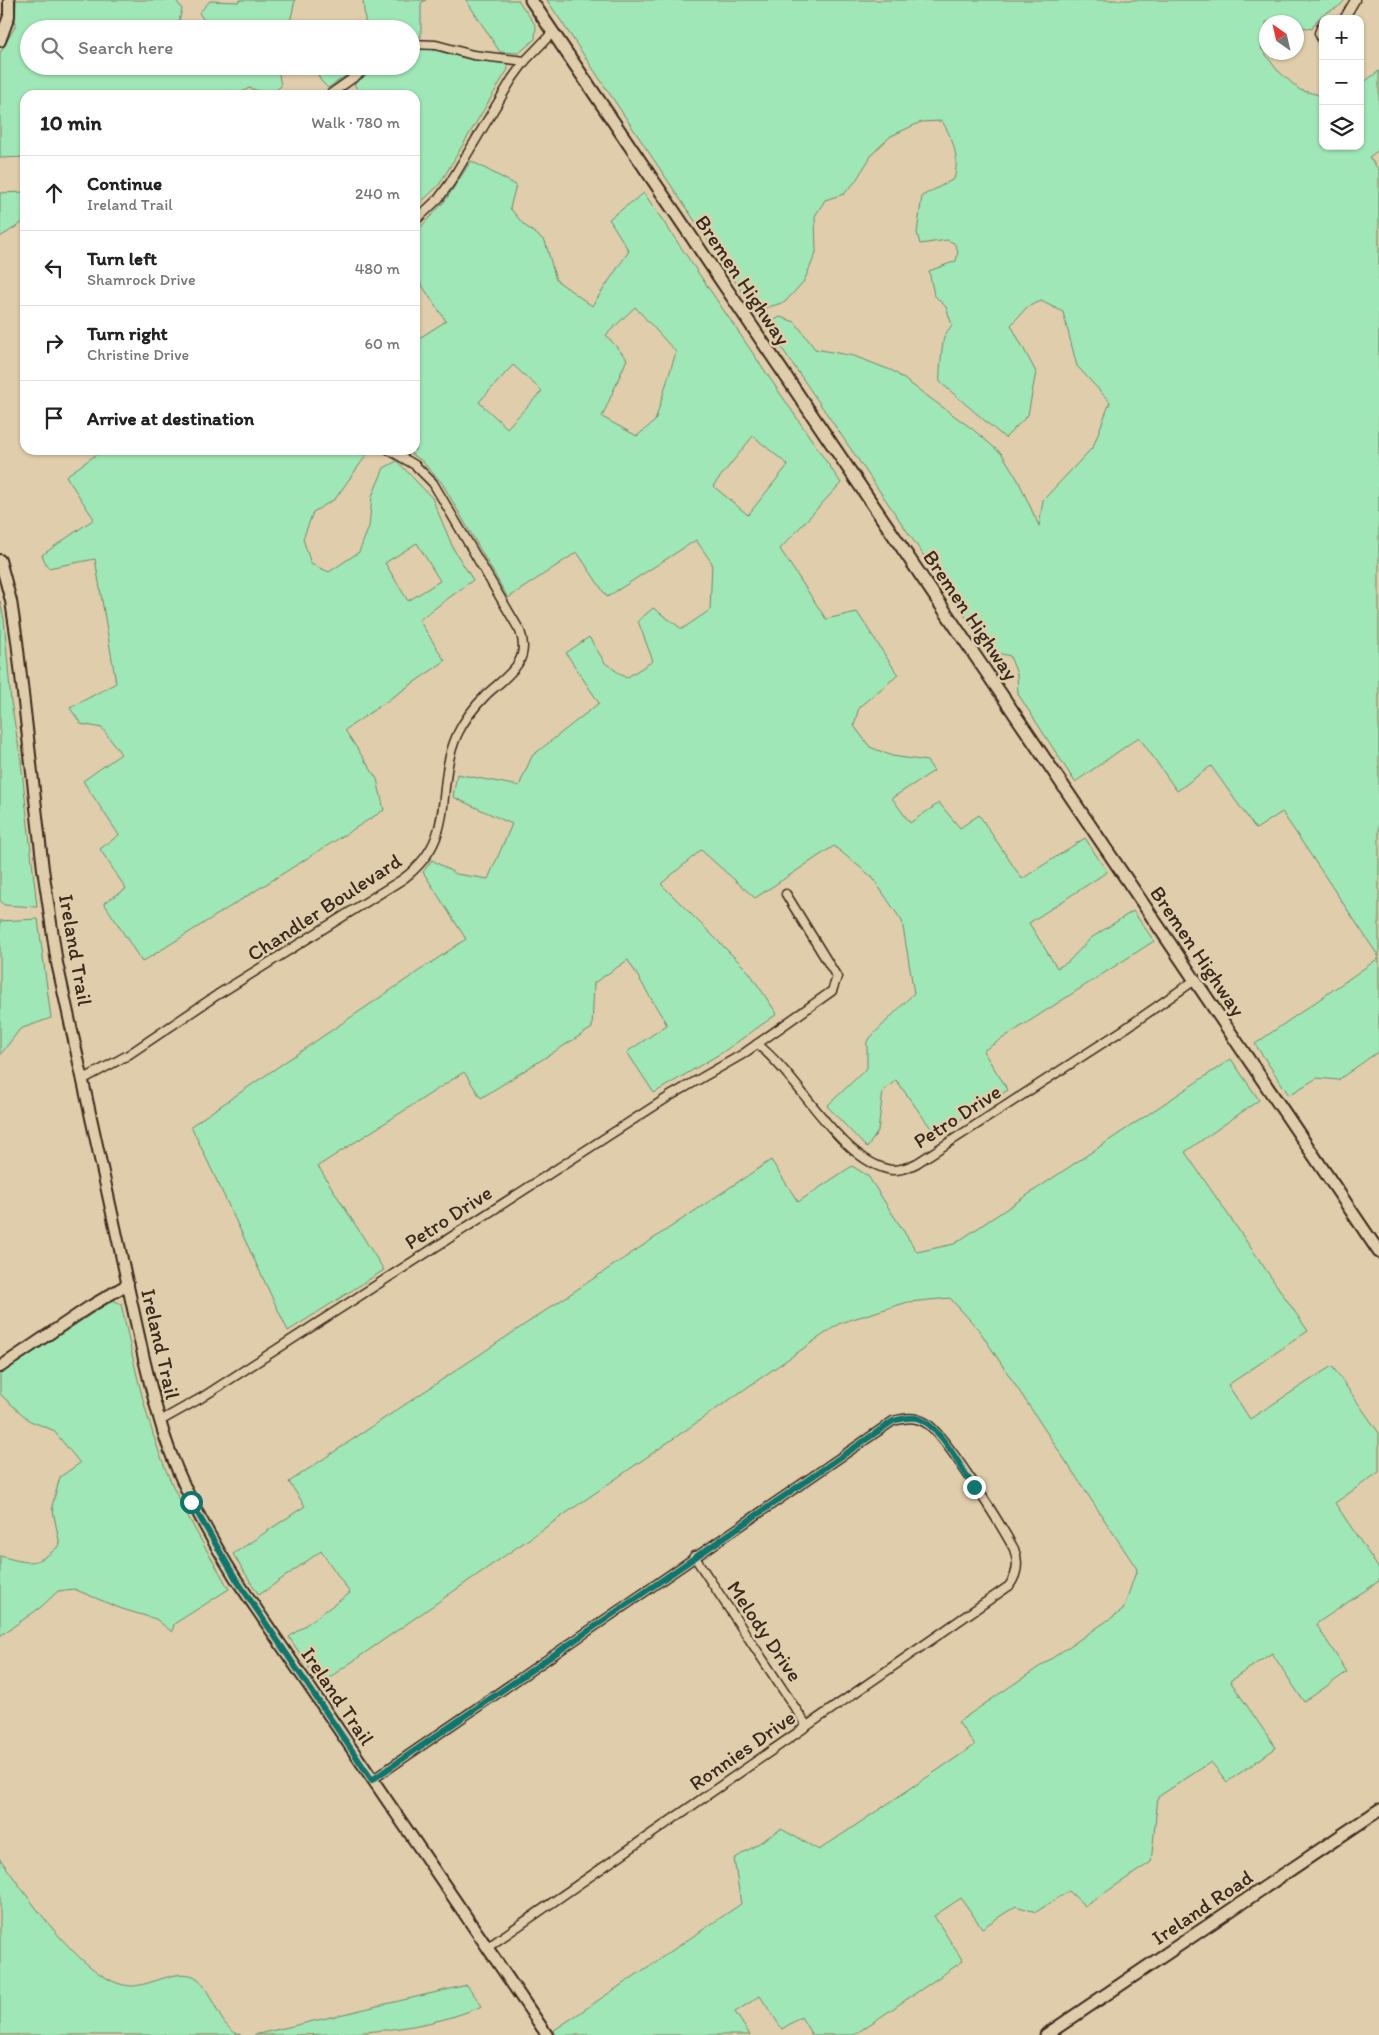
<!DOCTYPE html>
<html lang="en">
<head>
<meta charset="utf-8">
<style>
	:root { --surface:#fff; --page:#f2f2f2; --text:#222; --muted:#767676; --line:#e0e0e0 }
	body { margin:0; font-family:Itim,sans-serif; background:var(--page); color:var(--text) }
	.controls { position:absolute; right:15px; top:15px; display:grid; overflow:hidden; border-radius:10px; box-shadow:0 1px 4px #0004 }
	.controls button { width:45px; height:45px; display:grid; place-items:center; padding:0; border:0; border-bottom:1px solid var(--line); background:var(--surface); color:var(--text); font:25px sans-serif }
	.compass { position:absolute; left:1259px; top:15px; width:45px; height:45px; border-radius:50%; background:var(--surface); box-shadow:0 1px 4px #0004; rotate:326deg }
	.stop { position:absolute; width:15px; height:15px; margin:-11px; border:4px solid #0f766e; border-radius:50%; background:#fff }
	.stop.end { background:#0f766e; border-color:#fff; box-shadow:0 1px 5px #0008 }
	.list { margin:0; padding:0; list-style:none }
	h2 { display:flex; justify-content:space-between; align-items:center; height:65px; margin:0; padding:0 20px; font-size:21px }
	h2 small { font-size:16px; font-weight:400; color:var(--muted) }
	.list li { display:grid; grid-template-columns:32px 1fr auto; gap:15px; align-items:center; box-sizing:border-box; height:75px; padding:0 20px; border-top:1px solid var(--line) }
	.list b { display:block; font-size:19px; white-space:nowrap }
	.list p { margin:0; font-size:16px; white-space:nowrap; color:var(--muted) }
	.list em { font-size:16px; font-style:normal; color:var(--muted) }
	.icon { flex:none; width:28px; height:28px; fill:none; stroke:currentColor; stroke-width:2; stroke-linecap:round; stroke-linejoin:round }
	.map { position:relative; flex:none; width:1379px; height:2035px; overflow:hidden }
	.search { position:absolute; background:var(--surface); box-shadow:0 1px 4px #0004; left:20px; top:20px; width:400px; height:55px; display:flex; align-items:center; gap:12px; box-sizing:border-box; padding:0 18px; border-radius:28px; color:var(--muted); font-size:19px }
	.panel { position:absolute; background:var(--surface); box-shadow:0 1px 4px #0004; left:20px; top:90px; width:400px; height:365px; border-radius:15px }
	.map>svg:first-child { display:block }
	.green { fill:#9fe7b6; stroke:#6d886a; fill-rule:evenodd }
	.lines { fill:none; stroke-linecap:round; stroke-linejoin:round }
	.minor-casing { stroke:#3b2a1e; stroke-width:11 }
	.tertiary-casing { stroke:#3b2a1e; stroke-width:14 }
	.secondary-casing { stroke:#3b2a1e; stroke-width:15 }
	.minor { stroke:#e0cdab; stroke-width:8 }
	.tertiary { stroke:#e0cdab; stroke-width:10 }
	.secondary { stroke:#e0cdab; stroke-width:11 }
	.route { stroke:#0f766e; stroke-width:6 }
	.labels { text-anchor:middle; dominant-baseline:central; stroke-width:5; stroke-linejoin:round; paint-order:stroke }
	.street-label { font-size:21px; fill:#3b2a1e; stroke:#e0cdab }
</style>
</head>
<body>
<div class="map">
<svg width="1379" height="2035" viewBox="0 0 1379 2035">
	<rect width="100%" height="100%" fill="#e0cdab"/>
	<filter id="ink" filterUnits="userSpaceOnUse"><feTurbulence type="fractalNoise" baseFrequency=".02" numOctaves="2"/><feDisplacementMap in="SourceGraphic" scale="10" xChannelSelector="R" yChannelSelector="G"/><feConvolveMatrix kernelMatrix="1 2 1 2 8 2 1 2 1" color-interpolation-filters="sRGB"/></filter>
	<g filter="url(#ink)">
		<!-- green -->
		<g class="green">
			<polygon points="16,0 176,0 182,9 177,29 29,29 29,66 293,66 278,69 281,86 271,95 249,88 237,95 25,95 25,157 0,158 0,53 15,27"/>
			<polygon points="241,0 295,0 289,27 290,29 210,29 199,13 210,1 238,2"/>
			<polygon points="363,0 426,0 421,3 421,37 411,37 411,29 366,29"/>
			<polygon points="466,0 518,0 536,26 535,39 519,53 500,52"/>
			<path d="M 547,0 L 1345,0 C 1334,15 1321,7 1312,29 L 1297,26 L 1296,22 L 1266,22 L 1266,41 L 1261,48 L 1277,70 L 1300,90 L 1323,96 L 1323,146 L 1360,146 L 1360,85 L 1379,71 L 1379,150 L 1369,157 L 1379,170 L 1379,957 L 1282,812 L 1256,829 L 1211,766 L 1177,791 L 1139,737 L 1075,782 L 1018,694 L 1017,674 L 1010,656 L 989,651 L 766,325 L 780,317 L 795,322 L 815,349 L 854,356 L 893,371 L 971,428 L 1002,454 L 1018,480 L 1039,526 L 1043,500 L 1093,447 L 1110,402 L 1077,366 L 1063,312 L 1041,301 L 1027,307 L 1011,325 L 1036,372 L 1028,415 L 1005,438 L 940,382 C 939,377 942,344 944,338 C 945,334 949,329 952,325 L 946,307 L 934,295 L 929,271 L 956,261 L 958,251 L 954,243 L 947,240 L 920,244 L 917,233 L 922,196 L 954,179 C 960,158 953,139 942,121 L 921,122 L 891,136 L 873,153 L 855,182 L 844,194 L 825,200 L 815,216 L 816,253 L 804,281 L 785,302 L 755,311 Z"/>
			<polygon points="419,46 468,59 507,63 508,69 439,185 415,208 415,95 361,95 354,84 379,66 411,66 411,49"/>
			<polygon points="314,66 360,66 328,88 321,81"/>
			<path d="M 471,161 L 516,185 L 510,208 L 523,224 L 545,241 L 556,280 L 592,306 L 629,251 L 609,219 L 644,193 L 841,483 L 780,549 L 826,619 L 857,612 L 898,675 L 859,707 L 854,726 L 870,747 L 892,756 L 927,761 L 934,771 L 892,798 L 910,823 L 939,803 L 960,828 L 979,815 L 1022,879 L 1085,838 L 1107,872 L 1029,923 L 1057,968 L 1068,962 L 1091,938 L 1133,911 L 1154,941 L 983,1051 L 1008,1090 L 936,1135 L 896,1080 L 883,1091 L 878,1131 L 867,1148 L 827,1106 L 867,1068 L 867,1041 L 914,993 L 902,921 L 872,877 L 834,846 L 755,898 L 701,850 L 661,884 L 749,972 L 777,1014 L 723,1052 L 654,1093 L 627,1052 L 667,1025 L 628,960 L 594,983 L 592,1028 L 481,1098 L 464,1072 L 318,1166 L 384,1270 L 288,1331 L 191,1126 L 466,939 L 423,872 L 432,860 L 456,874 L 488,879 L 512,824 L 453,797 L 457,774 L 519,786 L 532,756 L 599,703 L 566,653 L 589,637 L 605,663 L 626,678 L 653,661 L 638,621 L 653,608 L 682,629 L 710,610 L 712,563 L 696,540 L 607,597 L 577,552 L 508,598 L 442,483 L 421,460 L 405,450 L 415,450 L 415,335 L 418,339 L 446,321 L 415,275 L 415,233 L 445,201 ZM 635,307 L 676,352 L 655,421 L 637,436 L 602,417 L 627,359 L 606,335 ZM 513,365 L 542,391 L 507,428 L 479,402 ZM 753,436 L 788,465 L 748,515 L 713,486 Z"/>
			<polygon points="25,192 25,221 0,237 0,193"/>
			<path d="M 103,450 L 370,450 L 335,499 L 313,512 L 303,539 L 311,564 L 329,572 L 359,552 L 369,527 L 372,496 L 384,468 L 397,461 L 432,498 L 454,550 L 473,580 L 419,620 L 445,661 L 345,730 L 377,779 L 384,810 L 142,962 L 104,903 L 126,889 L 100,849 L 119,835 L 83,781 L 121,754 L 102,728 L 81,724 L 70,708 L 116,683 L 95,559 L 48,568 L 42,555 L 94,519 L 66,476 ZM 417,543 L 440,581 L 408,601 L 385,563 Z"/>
			<polygon points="0,601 4,619 11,702 21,761 37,907 4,905 0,900"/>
			<polygon points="38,919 51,1018 20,1029 0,1055 0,921"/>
			<polygon points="1379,958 1379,1051 1338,1080 1317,1078 1289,1095 1255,1044"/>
			<polygon points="1231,1059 1259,1100 1185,1152 1308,1331 1228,1385 1250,1419 1332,1366 1379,1433 1379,1472 1335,1503 1379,1569 1379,1581 1316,1624 1347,1672 1304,1702 1272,1653 1230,1681 1276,1748 1227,1782 1211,1762 1158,1797 1151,1862 1085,1906 1069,1891 1036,1912 1016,1906 982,1928 961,1898 934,1916 963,1961 854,2035 812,2035 801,2017 782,2029 760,1996 735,2012 750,2035 556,2035 553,2031 741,1904 734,1859 781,1829 819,1850 975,1745 958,1722 1123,1610 1137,1569 979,1330 950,1298 908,1302 840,1323 320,1684 289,1637 350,1593 321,1551 259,1595 233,1554 305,1506 289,1482 771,1160 798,1202 852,1166 868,1176 917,1252 954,1244"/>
			<path d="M 113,1300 L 121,1304 C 132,1354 142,1404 159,1452 C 176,1500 204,1545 229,1589 L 174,1624 L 172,1632 L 156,1619 L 122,1609 L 74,1589 L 58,1591 L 41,1607 L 0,1636 L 0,1556 C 30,1564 36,1567 60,1545 L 52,1506 L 60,1477 L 80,1463 L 53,1430 L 30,1421 L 3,1397 L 0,1393 L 0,1374 Z"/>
			<path d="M 0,1859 C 27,1895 85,1984 131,1986 C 149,1987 182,1965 198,1979 C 212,1991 220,2031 241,2035 L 0,2035 Z"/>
			<path d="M 467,1985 L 482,2006 C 416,2035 329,2035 254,2035 Z"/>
		</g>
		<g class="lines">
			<!-- minor casing -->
			<g class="minor-casing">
				<g id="minor">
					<polyline points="1344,19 1355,0"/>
					<polyline points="1323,23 1319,33 1323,42"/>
					<polyline points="411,44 436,45 473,55 525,61"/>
					<polyline points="329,95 370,66"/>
					<polyline points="415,221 439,198 450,183 512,79 525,61 553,32"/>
					<path d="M 757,1044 C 799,1076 837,1156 887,1169 C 897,1172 907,1168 917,1163 L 1126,1028 L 1195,980"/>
					<path d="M 82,1080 L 128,1055 L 217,995 L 403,879 C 460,836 433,790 457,735 C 464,720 474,707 486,695 C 506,676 532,663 520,631 L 433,483 L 415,465 L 389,450"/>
					<polyline points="160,1421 201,1398 670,1096 743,1054 832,991 837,977 786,894"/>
					<polyline points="694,1556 807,1726"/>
					<path d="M 372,1780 L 893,1421 C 905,1418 915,1416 926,1423 C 945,1434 1001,1525 1014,1549 C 1019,1562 1018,1574 1009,1586 L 488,1947"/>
				</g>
			</g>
			<!-- tertiary casing -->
			<g class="tertiary-casing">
				<g id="tertiary">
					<polyline points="0,41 9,16 9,0"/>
					<path d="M 0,560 L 11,601 L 17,641 L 43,869 L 57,963 L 144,1359 C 152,1391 159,1424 171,1454 C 188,1499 211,1539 236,1579 L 547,2035"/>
					<polyline points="0,1367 89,1307 128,1284"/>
				</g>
			</g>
			<!-- secondary casing -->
			<g class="secondary-casing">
				<g id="secondary">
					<polyline points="531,0 1379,1252"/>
					<polyline points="1046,2035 1379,1810"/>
				</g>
			</g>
			<!-- minor -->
			<use href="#minor" class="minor"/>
			<!-- tertiary -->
			<use href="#tertiary" class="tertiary"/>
			<!-- secondary -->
			<use href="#secondary" class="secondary"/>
		</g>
	</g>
	<g class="lines" filter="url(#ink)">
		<!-- route -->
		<path class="route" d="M 191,1502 L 236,1579 L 372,1780 L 893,1421 C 900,1419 908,1417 916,1418 C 939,1423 961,1468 974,1487"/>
	</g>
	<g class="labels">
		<!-- street labels -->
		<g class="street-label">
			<text transform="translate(743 280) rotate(56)">Bremen Highway</text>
			<text transform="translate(971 615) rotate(56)">Bremen Highway</text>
			<text transform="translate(324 907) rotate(-33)">Chandler Boulevard</text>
			<text transform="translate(76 950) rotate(80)">Ireland Trail</text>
			<text transform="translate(1198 951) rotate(56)">Bremen Highway</text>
			<text transform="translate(957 1116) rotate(-33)">Petro Drive</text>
			<text transform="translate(448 1217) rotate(-33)">Petro Drive</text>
			<text transform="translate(161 1344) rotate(77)">Ireland Trail</text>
			<text transform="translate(765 1631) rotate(56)">Melody Drive</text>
			<text transform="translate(338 1696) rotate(56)">Ireland Trail</text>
			<text transform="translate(742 1750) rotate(-35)">Ronnies Drive</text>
			<text transform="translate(1202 1907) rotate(-34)">Ireland Road</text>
		</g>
	</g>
</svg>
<div class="controls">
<button>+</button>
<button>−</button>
<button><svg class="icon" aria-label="layers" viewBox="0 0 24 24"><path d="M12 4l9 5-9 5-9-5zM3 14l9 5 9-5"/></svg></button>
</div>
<svg class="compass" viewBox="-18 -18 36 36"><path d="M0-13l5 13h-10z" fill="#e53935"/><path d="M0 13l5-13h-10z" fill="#767676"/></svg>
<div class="stop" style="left:191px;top:1502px"></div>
<div class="stop end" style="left:974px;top:1487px"></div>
<div class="search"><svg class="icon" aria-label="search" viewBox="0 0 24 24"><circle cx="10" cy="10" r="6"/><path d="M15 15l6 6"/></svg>Search here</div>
<section class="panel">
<h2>10 min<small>Walk · 780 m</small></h2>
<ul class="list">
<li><svg class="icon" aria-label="ahead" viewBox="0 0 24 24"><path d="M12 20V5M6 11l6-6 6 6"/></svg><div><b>Continue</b><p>Ireland Trail</p></div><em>240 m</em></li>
<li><svg class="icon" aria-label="left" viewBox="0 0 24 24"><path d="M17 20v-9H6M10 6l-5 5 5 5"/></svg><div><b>Turn left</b><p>Shamrock Drive</p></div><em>480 m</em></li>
<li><svg class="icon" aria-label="right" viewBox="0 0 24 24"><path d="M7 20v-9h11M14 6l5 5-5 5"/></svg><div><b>Turn right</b><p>Christine Drive</p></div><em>60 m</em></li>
<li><svg class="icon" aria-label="arrive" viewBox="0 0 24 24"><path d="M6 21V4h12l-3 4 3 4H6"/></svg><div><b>Arrive at destination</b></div></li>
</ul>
</section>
</div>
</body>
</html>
